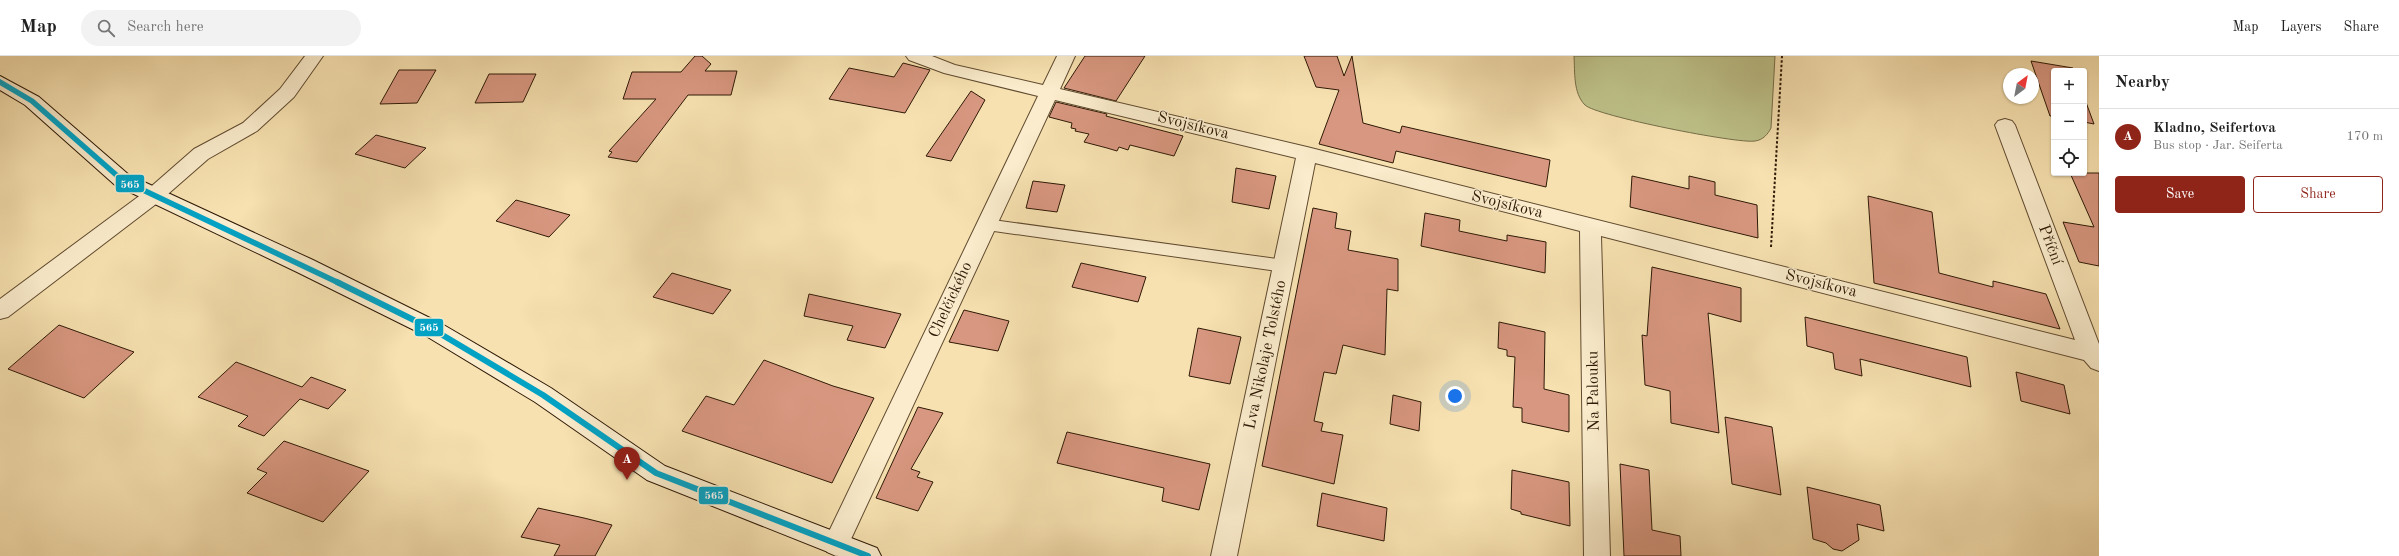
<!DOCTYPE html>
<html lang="en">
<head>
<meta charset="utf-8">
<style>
	:root { --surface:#fff; --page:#f2f2f2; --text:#222; --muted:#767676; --line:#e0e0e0; --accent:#8f2418 }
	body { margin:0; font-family:"Old Standard TT",serif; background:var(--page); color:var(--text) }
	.controls { position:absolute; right:12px; top:12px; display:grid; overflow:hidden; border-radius:4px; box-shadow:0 1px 3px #0004 }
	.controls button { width:36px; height:36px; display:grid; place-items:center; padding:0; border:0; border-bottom:1px solid var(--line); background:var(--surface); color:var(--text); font:20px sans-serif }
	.compass { position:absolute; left:2003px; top:12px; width:36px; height:36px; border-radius:50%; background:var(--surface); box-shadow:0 1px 3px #0004; rotate:32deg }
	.you { position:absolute; left:1455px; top:340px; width:14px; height:14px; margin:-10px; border:3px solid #fff; border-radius:50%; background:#1a73e8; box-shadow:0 0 0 6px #1a73e833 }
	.badge { display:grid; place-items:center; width:26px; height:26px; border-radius:50%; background:var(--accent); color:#fff; font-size:13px; font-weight:700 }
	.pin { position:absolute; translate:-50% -33px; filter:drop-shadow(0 1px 2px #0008) }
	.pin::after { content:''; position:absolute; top:21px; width:14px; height:12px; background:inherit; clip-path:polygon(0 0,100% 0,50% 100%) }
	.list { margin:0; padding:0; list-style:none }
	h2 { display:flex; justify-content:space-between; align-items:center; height:52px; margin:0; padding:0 16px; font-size:17px }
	h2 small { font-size:13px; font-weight:400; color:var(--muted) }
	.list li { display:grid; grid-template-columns:26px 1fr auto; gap:12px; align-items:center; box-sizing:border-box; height:56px; padding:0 16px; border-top:1px solid var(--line) }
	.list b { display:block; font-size:15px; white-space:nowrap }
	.list p { margin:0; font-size:13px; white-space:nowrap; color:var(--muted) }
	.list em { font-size:13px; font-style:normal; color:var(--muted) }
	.actions { display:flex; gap:8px; padding:12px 16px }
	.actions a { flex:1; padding:9px 0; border:1px solid var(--accent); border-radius:4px; text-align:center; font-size:14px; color:var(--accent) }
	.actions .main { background:var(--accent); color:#fff }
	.icon { flex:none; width:22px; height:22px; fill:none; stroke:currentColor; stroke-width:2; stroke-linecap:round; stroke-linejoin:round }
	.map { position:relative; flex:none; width:2099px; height:500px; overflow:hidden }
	header { display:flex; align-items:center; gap:24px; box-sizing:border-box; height:56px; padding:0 20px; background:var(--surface); border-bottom:1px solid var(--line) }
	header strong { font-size:19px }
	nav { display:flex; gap:22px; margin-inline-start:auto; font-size:14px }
	.search { width:280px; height:36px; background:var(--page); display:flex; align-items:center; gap:10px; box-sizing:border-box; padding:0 14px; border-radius:22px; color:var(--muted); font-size:15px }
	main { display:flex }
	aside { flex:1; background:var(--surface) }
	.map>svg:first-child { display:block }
	.green { fill:#bec28a; stroke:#766e48 }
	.building { fill:#d89780; stroke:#2e1906 }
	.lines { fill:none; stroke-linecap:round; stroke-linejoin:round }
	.lane-casing { stroke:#604b30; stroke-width:2 }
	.street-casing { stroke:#604b30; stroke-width:2 }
	.secondary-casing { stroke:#2e1906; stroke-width:2 }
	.path { stroke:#2e1906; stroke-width:2; stroke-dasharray:2.5 2; stroke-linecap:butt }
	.lane { fill:#faeccc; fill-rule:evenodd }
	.street { fill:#faeccc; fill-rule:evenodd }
	.secondary { fill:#faeccc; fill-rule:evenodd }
	.bus-1-far1-casing { stroke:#faeccc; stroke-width:8 }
	.bus-1-casing { stroke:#faeccc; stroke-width:10 }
	.bus-1-far1 { stroke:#02a2c4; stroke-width:5.5 }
	.bus-1 { stroke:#02a2c4; stroke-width:6 }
	.labels { text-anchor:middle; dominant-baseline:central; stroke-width:3; stroke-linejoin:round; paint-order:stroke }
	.street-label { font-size:16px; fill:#2e1906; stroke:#faeccc }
	.line-badge { stroke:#faeccc; stroke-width:1.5 }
	.badge-label { font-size:11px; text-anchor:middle; font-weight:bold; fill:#fff }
</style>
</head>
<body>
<header>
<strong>Map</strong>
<div class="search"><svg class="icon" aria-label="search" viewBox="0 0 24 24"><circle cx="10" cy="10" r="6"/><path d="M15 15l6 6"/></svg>Search here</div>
<nav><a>Map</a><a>Layers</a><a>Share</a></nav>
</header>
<main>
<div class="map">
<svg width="2099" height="500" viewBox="0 0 2099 500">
	<rect width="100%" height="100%" fill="#f7e1b0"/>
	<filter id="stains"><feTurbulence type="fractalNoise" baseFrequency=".005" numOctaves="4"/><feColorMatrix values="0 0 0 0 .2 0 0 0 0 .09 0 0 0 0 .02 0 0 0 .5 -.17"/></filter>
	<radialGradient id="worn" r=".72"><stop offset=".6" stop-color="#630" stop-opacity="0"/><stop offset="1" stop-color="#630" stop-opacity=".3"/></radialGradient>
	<!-- green -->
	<path class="green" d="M 1574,0 L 1775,0 L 1771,72 C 1768,78 1763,84 1755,85 C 1738,88 1596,60 1585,49 C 1573,37 1575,16 1574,0 Z"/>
	<!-- building -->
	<g class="building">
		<polygon points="695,0 702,0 711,8 705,15 737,15 731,39 688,39 637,106 608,101 612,96 609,95 656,43 623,43 632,16 681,16"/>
		<polygon points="1085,0 1145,0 1116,45 1064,32"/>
		<polygon points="1304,0 1337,0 1344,20 1352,0 1363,67 1400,77 1402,70 1550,104 1546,131 1396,95 1393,107 1319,88 1339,34 1316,31"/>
		<polygon points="2031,5 2073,12 2074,15 2054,15 2054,60 2050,60"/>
		<polygon points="903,7 930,14 905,57 829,43 849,12 894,21"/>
		<polygon points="399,14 436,14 417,47 380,48"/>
		<polygon points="489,18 536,18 523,46 475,47"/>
		<polygon points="971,35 985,44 951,105 926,100"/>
		<polygon points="2084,41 2094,68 2084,66"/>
		<polygon points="1056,46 1107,58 1106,60 1183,80 1174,100 1130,89 1128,94 1119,91 1117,95 1107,92 1084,86 1089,78 1075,75 1076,73 1071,72 1072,67 1049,61"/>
		<polygon points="376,79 426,92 405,112 355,98"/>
		<polygon points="1236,112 1276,120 1269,153 1232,146"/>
		<polygon points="2070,117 2099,117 2099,210 2079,206 2063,166 2094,171"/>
		<polygon points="1632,120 1689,133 1689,120 1715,126 1715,139 1757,149 1758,182 1630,151"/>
		<polygon points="1033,125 1065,129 1057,156 1026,152"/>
		<polygon points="1868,140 1932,156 1939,217 1993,231 1993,225 2046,238 2060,273 1874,227"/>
		<polygon points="516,144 570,159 549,181 496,165"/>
		<polygon points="1313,152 1337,157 1335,172 1351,175 1348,194 1398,203 1398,235 1387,233 1385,299 1343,289 1336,318 1324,316 1314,365 1323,367 1321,375 1343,379 1334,428 1262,410"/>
		<polygon points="1425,157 1460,164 1459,175 1507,185 1507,179 1546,186 1545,217 1421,190"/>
		<polygon points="1081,207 1146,221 1138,246 1072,231"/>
		<polygon points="1652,211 1741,232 1741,266 1708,257 1719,377 1671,367 1670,335 1645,329 1642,279 1647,280"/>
		<polygon points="672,217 731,234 713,258 653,241"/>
		<polygon points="809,238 901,258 885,292 847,284 853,270 804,260"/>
		<polygon points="964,254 1009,265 998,295 949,286"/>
		<polygon points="1805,261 1967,301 1971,331 1860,303 1862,320 1835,313 1833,297 1807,290"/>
		<polygon points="1499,266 1545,276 1544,333 1569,339 1569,376 1522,366 1522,352 1513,351 1515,301 1507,300 1507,294 1498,292"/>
		<polygon points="59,269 95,282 134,296 84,342 8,313"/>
		<polygon points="1198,272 1241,281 1230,328 1189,320"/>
		<polygon points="764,304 833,330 874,342 832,427 682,375 706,340 734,349"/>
		<polygon points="236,306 302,331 311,321 346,334 328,353 300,343 264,380 238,370 248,360 198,341"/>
		<polygon points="2016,316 2064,329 2070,358 2021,345"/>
		<polygon points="1393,339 1421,346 1419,375 1390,368"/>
		<polygon points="918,351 943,357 911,413 920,416 917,421 933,426 918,455 876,442"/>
		<polygon points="1725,361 1772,371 1781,439 1732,428"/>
		<polygon points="1067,376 1210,408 1199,454 1162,445 1164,432 1057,407"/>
		<polygon points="284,385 369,415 323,466 247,437 267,417 257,413"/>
		<polygon points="1620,408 1649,414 1652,474 1680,480 1681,500 1624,500"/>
		<polygon points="1512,414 1569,426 1570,470 1521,458 1521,456 1511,453"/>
		<polygon points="1807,431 1880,449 1884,475 1857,468 1859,484 1842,495 1833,493 1826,487 1813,483"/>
		<polygon points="1322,437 1387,452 1384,485 1317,470"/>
		<polygon points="538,452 584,462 612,469 595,500 554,500 560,489 521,481"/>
	</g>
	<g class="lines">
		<!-- lane casing -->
		<g class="lane-casing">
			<polygon id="lane" points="986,163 1284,204 1290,206 1292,210 1290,214 1284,216 980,173 978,169 980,165"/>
		</g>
		<!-- street casing -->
		<g class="street-casing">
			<g id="street">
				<polygon points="305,0 323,0 294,41 257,75 208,103 160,145 8,261 0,263 0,243 146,135 194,93 243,67 280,33"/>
				<polygon points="906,0 932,0 955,9 1043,29 1057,0 1075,0 1060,33 1307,91 2075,284 1995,69 1998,65 2005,63 2012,65 2015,69 2099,288 2099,315 2091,312 2084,304 1601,180 1610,500 1584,500 1580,175 1315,107 1237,500 1211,500 1296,102 1055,44 845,496 836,500 827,496 823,488 1038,40 944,17 909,4"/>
			</g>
		</g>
		<!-- secondary casing -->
		<g class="secondary-casing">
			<polygon id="secondary" points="0,20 39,41 129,119 313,204 442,268 551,332 665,410 877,492 881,500 838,500 647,424 535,346 426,280 297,216 115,129 25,49 0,34"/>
		</g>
		<!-- path -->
		<polyline class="path" points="1771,191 1782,0"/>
		<!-- lane -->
		<use href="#lane" class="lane"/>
		<!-- street -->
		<use href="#street" class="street"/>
		<!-- secondary -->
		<use href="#secondary" class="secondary"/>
		<!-- bus-1-far1 casing -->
		<g class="bus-1-far1-casing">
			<polyline id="bus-1-far1" points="0,26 32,45 122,124 339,227"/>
		</g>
		<!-- bus-1 casing -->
		<g class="bus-1-casing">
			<polyline id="bus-1" points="337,226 434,274 543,339 656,417 868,500"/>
		</g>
		<!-- bus-1-far1 -->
		<use href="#bus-1-far1" class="bus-1-far1"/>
		<!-- bus-1 -->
		<use href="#bus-1" class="bus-1"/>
	</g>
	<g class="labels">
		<!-- street labels -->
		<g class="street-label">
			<text transform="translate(1193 70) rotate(14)">Svojsíkova</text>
			<text transform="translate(1507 149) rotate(14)">Svojsíkova</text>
			<text transform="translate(2050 189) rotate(69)">Příční</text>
			<text transform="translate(1821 228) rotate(14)">Svojsíkova</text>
			<text transform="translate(951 244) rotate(-65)">Chelčického</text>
			<text transform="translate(1266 299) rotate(-78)">Lva Nikolaje Tolstého</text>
			<text transform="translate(1594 335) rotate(-91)">Na Palouku</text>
		</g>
	</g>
	<g class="line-badge">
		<rect x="115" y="118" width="30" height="19" rx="4" fill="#02a2c4"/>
		<rect x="414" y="262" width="30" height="19" rx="4" fill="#02a2c4"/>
		<rect x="698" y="430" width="31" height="19" rx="4" fill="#02a2c4"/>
	</g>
	<g class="badge-label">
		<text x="130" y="132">565</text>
		<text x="429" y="275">565</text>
		<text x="714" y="443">565</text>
	</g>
	<rect width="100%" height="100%" filter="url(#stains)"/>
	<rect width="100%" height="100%" fill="url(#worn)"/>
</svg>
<div class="controls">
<button>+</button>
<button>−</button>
<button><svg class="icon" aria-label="locate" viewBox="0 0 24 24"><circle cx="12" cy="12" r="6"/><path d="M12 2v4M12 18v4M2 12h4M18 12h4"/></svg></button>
</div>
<svg class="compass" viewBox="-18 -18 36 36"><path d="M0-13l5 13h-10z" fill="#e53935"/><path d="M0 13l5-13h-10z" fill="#767676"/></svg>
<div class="you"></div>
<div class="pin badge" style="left:627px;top:424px">A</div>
</div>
<aside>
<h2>Nearby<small></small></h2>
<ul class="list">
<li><span class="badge">A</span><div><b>Kladno, Seifertova</b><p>Bus stop · Jar. Seiferta</p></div><em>170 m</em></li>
</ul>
<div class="actions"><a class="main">Save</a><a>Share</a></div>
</aside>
</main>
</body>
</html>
